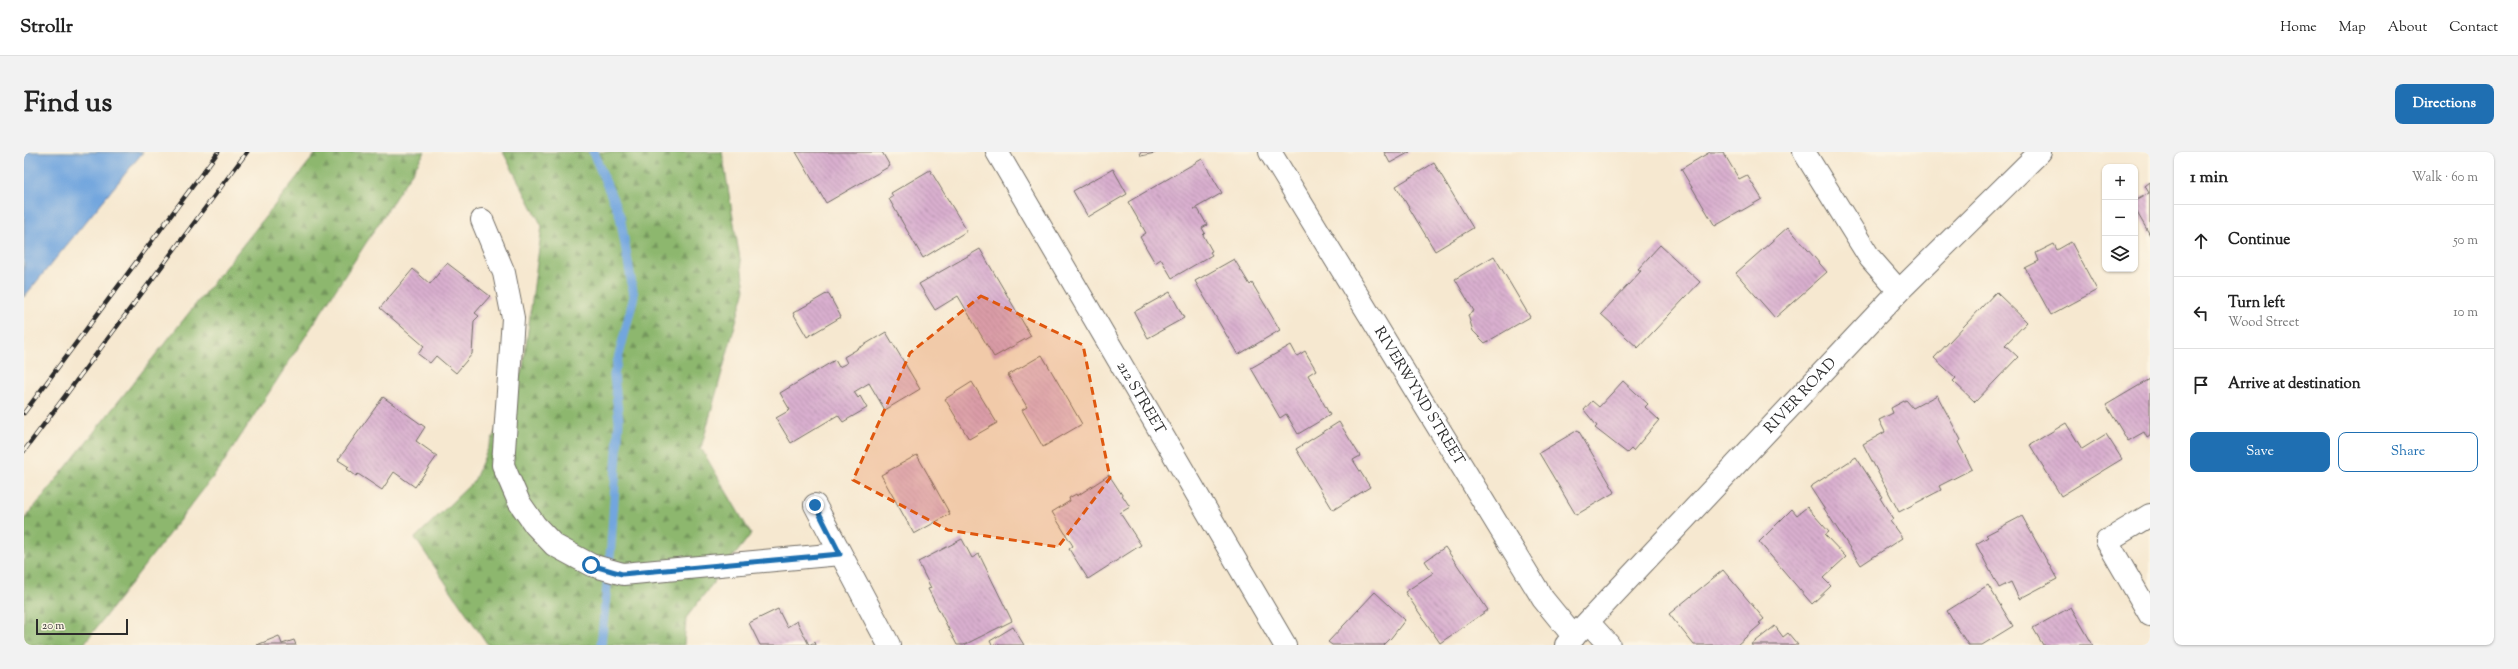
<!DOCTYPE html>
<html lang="en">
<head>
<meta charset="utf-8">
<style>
	:root { --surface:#fff; --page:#f2f2f2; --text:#222; --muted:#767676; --line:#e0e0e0; --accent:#1f6fb2 }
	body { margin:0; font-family:"Sorts Mill Goudy",serif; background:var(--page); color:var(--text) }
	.controls { position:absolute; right:12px; top:12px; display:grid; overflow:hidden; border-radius:8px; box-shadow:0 1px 3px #0004 }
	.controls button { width:36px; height:36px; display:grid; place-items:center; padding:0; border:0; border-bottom:1px solid var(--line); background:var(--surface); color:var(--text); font:20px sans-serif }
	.scale { position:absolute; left:12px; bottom:10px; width:92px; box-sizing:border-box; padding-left:4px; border:2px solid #2b2b2b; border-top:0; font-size:11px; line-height:14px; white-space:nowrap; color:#2b2b2b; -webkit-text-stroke:3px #fcf5e5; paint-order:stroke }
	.stop { position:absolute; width:12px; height:12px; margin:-9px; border:3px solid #1f6fb2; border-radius:50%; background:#fff }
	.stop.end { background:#1f6fb2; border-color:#fff; box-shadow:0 1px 4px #0008 }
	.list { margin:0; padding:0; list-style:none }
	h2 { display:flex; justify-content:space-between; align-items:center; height:52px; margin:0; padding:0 16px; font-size:17px }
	h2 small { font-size:13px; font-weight:400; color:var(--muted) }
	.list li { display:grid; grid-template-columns:26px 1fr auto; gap:12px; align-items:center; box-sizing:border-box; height:72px; padding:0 16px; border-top:1px solid var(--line) }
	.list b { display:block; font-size:15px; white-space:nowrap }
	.list p { margin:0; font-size:13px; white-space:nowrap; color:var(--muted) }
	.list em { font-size:13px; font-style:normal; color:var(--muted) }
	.actions { display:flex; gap:8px; padding:12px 16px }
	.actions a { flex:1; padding:9px 0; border:1px solid var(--accent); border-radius:8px; text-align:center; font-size:14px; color:var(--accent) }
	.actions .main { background:var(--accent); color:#fff }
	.icon { flex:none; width:22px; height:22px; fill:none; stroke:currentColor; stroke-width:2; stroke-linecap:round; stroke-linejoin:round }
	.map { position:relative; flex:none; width:2126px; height:493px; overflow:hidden; border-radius:8px }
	header { display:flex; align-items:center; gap:24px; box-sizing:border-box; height:56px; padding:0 20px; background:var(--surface); border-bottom:1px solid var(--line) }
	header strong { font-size:19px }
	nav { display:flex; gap:22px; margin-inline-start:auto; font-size:14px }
	.intro { display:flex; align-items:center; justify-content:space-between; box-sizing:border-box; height:96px; padding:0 24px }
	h1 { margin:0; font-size:28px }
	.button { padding:10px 18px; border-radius:8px; background:var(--accent); color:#fff; font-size:14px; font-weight:700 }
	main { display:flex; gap:24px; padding:0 24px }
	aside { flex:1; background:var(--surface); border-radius:8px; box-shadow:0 1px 3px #0004 }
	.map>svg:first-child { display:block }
	.forest { fill:url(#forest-firs); stroke:#5c714c }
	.water { fill:#72a6de; stroke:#4e6884 }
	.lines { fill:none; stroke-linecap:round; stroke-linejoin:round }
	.stream { stroke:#72a6de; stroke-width:9 }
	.building { fill:url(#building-back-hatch) }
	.minor-casing { stroke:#726d65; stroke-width:24 }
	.minor { stroke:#fff; stroke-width:22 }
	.rail-casing { stroke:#2b2b2b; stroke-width:4.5 }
	.rail { stroke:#fcf5e5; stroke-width:3; stroke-dasharray:9; stroke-linecap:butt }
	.route { stroke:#1f6fb2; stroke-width:5 }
	.marked { fill:#df570e; fill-opacity:0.2; stroke:#df570e; stroke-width:3; stroke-dasharray:8 5; stroke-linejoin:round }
	.labels { text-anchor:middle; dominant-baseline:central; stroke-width:3.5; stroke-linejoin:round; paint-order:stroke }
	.street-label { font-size:15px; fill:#2b2b2b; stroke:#fcf5e5 }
</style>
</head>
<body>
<header>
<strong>Strollr</strong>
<nav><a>Home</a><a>Map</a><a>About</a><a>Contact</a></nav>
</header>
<div class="intro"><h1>Find us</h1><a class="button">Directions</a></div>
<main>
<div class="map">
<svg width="2126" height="493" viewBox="0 0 2126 493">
	<defs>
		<pattern id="forest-firs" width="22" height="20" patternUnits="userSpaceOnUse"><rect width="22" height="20" fill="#8db76e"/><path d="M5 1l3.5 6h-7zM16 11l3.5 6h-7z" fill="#73955b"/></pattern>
		<pattern id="building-back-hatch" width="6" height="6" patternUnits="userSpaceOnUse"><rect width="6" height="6" fill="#d9afcf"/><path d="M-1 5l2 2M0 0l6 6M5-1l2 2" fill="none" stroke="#b08fa8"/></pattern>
	</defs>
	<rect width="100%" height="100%" fill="#fcf5e5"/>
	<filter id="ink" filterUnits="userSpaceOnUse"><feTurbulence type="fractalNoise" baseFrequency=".025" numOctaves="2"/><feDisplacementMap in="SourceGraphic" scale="8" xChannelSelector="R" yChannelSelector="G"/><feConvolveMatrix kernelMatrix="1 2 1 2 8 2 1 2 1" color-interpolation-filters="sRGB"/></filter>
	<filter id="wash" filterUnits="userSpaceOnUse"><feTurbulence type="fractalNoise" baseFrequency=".012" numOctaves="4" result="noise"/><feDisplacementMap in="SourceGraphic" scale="16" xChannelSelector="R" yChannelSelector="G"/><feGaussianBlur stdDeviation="0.9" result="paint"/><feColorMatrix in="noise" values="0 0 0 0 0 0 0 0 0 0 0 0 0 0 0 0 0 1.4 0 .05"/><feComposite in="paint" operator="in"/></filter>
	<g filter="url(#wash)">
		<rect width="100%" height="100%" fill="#f6e8d0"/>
		<!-- forest -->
		<g class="forest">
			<polygon points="293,0 401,0 196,316 59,493 0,493 0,368"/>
			<polygon points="479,0 698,0 721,137 677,296 727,382 662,466 660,493 464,493 391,386 450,329 499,216 518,74"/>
		</g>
		<!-- water -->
		<polygon class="water" points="0,0 119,0 0,145"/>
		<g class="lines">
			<!-- stream -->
			<polyline class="stream" points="569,0 596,64 610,144 590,223 595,269 587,394 577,493"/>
		</g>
		<g id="blocks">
			<!-- building -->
			<g class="building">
				<polygon points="772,0 858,0 866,14 802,51"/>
				<polygon points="1116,0 1131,0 1131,1 1117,4"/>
				<polygon points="1360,0 1386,0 1366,11"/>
				<polygon points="1686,0 1699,0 1715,27 1723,23 1738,47 1691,74 1657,17"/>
				<polygon points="1178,7 1198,41 1170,57 1174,57 1183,73 1178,76 1181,81 1179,83 1188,99 1186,100 1188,103 1148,126 1137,107 1131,111 1116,85 1122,81 1104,50"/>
				<polygon points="1410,11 1449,76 1411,99 1372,34"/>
				<polygon points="1089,17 1103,42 1064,65 1049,39"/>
				<polygon points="906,18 943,79 899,106 865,47 869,44 867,41"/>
				<polygon points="2126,30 2126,83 2111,57 2111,49 2125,41 2121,34"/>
				<polygon points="1764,75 1803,120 1751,166 1712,121"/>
				<polygon points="2047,90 2073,138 2027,163 2001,116 2015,109 2012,101 2030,92 2033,98"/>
				<polygon points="1636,93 1676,130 1614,196 1577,162 1617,119 1614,117"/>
				<polygon points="956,97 1007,184 970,205 934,144 911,158 895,132"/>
				<polygon points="1470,104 1506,165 1461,191 1449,179 1444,163 1450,159 1431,127"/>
				<polygon points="1210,107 1226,133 1228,131 1256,178 1214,203 1171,129"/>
				<polygon points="423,111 466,144 451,161 455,164 450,169 448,202 432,221 412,204 406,211 394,202 400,194 356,156 389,117 406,132"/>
				<polygon points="1146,140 1160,166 1124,186 1110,160"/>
				<polygon points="1972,140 2003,170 1981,193 1994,205 1951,250 1929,229 1932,226 1910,206"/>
				<polygon points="804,141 817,165 783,185 769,161"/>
				<polygon points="862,180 896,237 861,258 845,231 830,240 834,246 836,244 843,256 819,270 814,263 767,291 752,266 766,258 756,241 811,208 815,215 823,211 820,205"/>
				<polygon points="1267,193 1273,204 1281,199 1292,218 1284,223 1306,263 1274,282 1262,262 1256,266 1227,216"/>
				<polygon points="1018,203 1058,272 1019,295 998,258 1003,255 984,223"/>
				<polygon points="2126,227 2126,284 2123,286 2120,280 2104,289 2082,253"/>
				<polygon points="1599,229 1624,252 1621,255 1635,268 1609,299 1607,297 1603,301 1571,276 1573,274 1560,258 1568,249 1575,255"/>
				<polygon points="948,230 973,271 945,287 921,247"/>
				<polygon points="1913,243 1937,288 1934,290 1948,317 1915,334 1917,338 1875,360 1839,292 1861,280 1855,268 1869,261 1867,256 1882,248 1889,256"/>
				<polygon points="359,245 401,275 392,289 413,304 391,335 370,320 358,338 334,322 332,324 323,317 325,315 314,308"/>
				<polygon points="1315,270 1336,304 1329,308 1346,335 1309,358 1272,297"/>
				<polygon points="2042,271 2058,297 2082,282 2098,307 2037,344 2006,293"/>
				<polygon points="1554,278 1591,340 1552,363 1515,301"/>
				<polygon points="893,303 926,362 890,382 857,323"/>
				<polygon points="1832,305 1858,345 1856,346 1869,367 1866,369 1878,386 1837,413 1786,335"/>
				<polygon points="1085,323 1106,355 1096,361 1117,393 1064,427 1045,397 1049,394 1028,360 1046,349 1045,346 1052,342 1053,344"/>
				<polygon points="1783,355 1805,380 1801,383 1822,405 1799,426 1807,434 1788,452 1735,390 1768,357 1773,363"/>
				<polygon points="1998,364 2033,427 1995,447 1987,430 1975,436 1952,392 1964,385 1962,383"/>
				<polygon points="938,387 948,406 955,402 988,469 940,493 933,493 904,437 907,436 894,410"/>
				<polygon points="1421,395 1464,458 1416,491 1381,440 1409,421 1401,409"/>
				<polygon points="1699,418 1740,467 1735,471 1737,472 1713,493 1670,493 1645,462"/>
				<polygon points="1964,433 1989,474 1958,493 1944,493 1923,459"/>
				<polygon points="1351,440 1381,468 1367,486 1360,493 1308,493 1304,490"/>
				<polygon points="2047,455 2069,493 2019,493 2009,476"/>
				<polygon points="754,457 763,475 773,469 785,493 791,490 792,493 736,493 725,471"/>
				<polygon points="1751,474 1759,485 1764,481 1774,493 1727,493"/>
				<polygon points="989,475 1000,493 968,493 966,489"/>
				<polygon points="255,484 258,492 270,488 272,493 233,493"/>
			</g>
		</g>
	</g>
	<g filter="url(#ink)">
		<use href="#blocks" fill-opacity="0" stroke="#726d65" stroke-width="1"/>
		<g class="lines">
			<!-- minor casing -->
			<g class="minor-casing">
				<g id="minor">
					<path id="s1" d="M 973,0 L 1261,493"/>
					<path id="s2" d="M 1246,0 L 1519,447 L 1550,485"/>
					<polyline points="1780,0 1846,106 1875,139"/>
					<polyline points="458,68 480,121 489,166 479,313 495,350 511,373 530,393 567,413 599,422 816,402"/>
					<polyline points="791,353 865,493"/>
					<polyline points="2126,363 2083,389 2126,463"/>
					<polyline points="1564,470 1585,493"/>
					<path id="s3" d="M 1542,493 L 1875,139 L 2016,0"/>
				</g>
			</g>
			<!-- minor -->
			<use href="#minor" class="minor"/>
			<!-- rail casing -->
			<g class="rail-casing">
				<g id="rail">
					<polyline points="0,261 194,0"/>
					<polyline points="0,299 223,0"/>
				</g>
			</g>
			<!-- rail -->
			<use href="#rail" class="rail"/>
		</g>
	</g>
	<g class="lines" filter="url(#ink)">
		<!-- route -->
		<polyline class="route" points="567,413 598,422 816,402 791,353"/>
	</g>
	<!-- marked area -->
	<path class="marked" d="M 957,144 L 1059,193 L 1086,326 L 1034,395 L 924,378 L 829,328 L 886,201 Z"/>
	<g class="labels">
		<!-- street labels -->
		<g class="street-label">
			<text stroke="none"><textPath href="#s2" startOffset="286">RIVERWYND STREET</textPath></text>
			<text stroke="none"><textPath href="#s3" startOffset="342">RIVER ROAD</textPath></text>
			<text stroke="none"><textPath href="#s1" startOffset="285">212 STREET</textPath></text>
		</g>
	</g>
</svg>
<div class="controls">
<button>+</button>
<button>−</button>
<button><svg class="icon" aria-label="layers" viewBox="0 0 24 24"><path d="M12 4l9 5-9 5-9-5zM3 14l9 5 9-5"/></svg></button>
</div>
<div class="scale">20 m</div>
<div class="stop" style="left:567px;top:413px"></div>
<div class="stop end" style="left:791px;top:353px"></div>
</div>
<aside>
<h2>1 min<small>Walk · 60 m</small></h2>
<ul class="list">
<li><svg class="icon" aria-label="ahead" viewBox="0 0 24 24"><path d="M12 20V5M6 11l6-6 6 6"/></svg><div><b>Continue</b></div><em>50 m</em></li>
<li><svg class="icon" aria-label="left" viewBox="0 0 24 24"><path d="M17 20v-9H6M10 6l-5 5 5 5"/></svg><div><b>Turn left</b><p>Wood Street</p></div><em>10 m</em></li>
<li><svg class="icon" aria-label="arrive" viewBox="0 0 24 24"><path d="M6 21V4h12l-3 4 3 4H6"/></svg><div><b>Arrive at destination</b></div></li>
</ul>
<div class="actions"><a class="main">Save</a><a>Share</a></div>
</aside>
</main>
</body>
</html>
